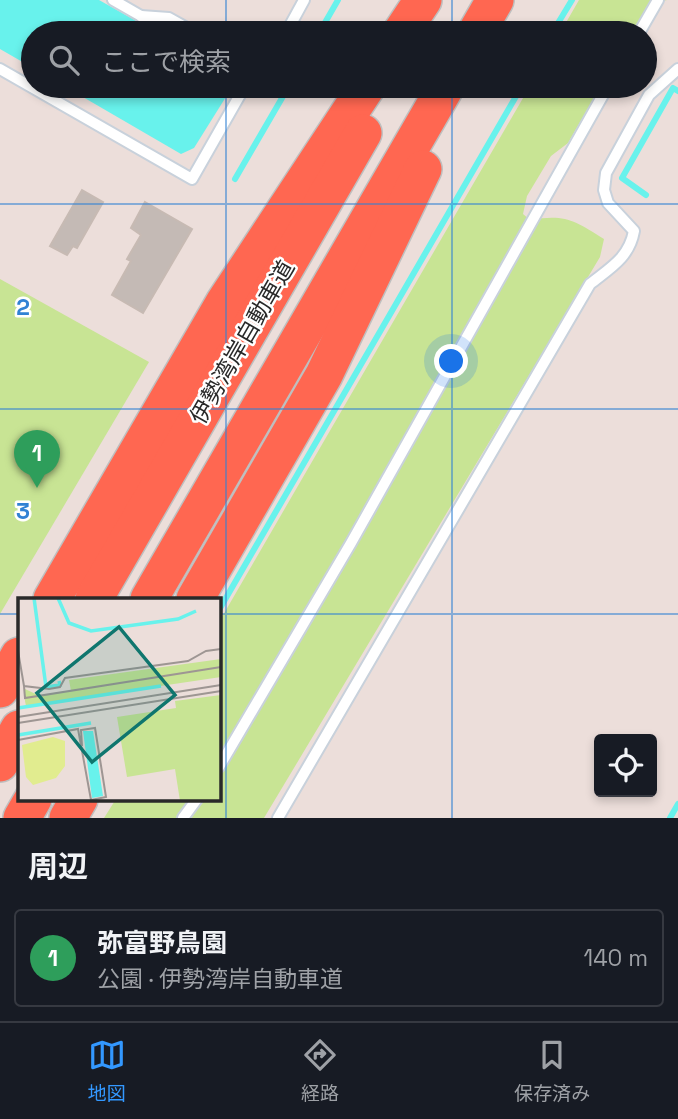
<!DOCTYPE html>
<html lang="ja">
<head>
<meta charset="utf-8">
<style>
	:root { --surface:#171b24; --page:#20242c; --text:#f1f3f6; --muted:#9ea1a6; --line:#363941; --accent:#3398ff }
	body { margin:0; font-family:"Space Grotesk","Noto Sans JP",sans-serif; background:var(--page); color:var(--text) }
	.controls { position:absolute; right:21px; bottom:21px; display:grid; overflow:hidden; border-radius:7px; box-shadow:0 4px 10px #0003 }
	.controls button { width:63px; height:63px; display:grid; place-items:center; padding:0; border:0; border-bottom:2px solid var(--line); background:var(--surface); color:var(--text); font:35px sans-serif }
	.you { position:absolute; left:452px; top:362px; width:24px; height:24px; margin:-18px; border:5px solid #fff; border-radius:50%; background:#1a73e8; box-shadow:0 0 0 10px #1a73e833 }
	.badge { display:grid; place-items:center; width:46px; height:46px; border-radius:50%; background:var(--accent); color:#fff; font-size:23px; font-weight:700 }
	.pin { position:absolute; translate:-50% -58px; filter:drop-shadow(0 2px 4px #0008) }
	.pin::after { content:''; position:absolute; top:37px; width:24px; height:21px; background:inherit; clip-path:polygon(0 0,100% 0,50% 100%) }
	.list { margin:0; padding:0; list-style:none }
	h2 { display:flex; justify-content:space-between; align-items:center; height:91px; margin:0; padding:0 28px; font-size:30px }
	h2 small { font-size:23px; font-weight:400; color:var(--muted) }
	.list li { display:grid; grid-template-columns:46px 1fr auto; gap:21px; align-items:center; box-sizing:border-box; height:98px; margin:0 14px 14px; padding:0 14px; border:2px solid var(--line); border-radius:7px }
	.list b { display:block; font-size:26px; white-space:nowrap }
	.list p { margin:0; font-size:23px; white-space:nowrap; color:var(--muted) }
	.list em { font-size:23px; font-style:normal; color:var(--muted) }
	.icon { flex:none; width:38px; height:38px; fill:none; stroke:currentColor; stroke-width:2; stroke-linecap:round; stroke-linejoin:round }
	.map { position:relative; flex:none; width:678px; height:818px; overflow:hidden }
	.search { position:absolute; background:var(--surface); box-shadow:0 4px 10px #0003; left:21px; right:21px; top:21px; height:77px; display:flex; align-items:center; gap:18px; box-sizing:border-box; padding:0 24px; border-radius:38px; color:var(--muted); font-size:26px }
	.sheet { height:203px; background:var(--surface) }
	nav { display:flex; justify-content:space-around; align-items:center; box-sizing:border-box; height:98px; border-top:2px solid var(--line); background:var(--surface); font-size:19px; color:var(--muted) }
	nav a { display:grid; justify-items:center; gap:4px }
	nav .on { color:var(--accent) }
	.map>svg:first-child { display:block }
	.green { fill:#c8e494 }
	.water { fill:#68f2ec }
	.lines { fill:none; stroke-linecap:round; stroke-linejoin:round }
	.stream { stroke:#68f2ec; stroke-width:6 }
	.building { fill:#c4bab5; stroke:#c7bab3; stroke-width:2 }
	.lane-casing { stroke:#c8d1db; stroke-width:14 }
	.highway-casing { stroke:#bfbfbf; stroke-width:40 }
	.lane { stroke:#fff; stroke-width:10 }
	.highway { stroke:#ff6751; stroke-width:37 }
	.grid { fill:none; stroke:#3182d4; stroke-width:2; stroke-opacity:0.55 }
	.labels { text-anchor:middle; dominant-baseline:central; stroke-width:5; stroke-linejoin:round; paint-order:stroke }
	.street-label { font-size:23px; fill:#292929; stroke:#fff }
	.inset-river { fill:none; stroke:#68f2ec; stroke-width:3.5 }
	.inset-road { fill:none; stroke:#9e9693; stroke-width:2 }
	.view { fill:#0f766e; fill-opacity:0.15; stroke:#0f766e; stroke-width:3.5 }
	.inset-edge { fill:none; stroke:#292929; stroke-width:3.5 }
	.grid-label { font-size:23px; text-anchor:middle; font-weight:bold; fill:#3182d4; stroke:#fff; stroke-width:5; stroke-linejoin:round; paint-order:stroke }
</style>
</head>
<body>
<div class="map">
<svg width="678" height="818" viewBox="0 0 678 818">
	<rect width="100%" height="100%" fill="#ecdeda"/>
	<!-- green -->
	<g class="green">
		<polygon points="579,0 667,0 649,4 632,33 560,33"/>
		<path d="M 530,86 L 601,86 L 568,143 L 551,156 L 527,196 L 523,214 L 530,220 C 565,214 574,220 604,239 L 600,257 L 264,818 L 104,818 L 116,799 L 219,799 L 219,622 Z"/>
		<polygon points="0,279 149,362 0,614"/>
	</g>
	<!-- water -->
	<g class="water">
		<polygon points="0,0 99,0 140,23 144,33 33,33 33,68 0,49"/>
		<polygon points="64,86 228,86 229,92 194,148 181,154"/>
	</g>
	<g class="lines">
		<!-- stream -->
		<g class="stream">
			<polyline points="319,33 338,0"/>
			<polyline points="552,33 572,0"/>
			<polyline points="235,179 289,86"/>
			<polyline points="646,195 622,178 673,88 678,91"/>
			<polyline points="219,610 522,86"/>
			<polyline points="670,818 678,804"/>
		</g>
	</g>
	<!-- building -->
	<g class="building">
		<polygon points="82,190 103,202 77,248 73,246 67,255 50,246"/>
		<polygon points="145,202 192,229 143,313 112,295 131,261 127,259 141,235 131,228"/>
	</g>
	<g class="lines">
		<!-- lane casing -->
		<g class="lane-casing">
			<g id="lane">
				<polyline points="113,0 141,16 160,33"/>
				<polyline points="141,16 169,18 196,33"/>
				<polyline points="286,33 304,0"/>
				<polyline points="639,33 658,0"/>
				<polyline points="0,69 192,179 245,86"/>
				<polyline points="219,767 351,543 608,86"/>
				<polyline points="183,818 197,799"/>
				<path d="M 278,818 L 590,284 C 610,268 629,258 634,231 L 608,203 L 604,190 L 606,173 L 649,95 L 678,69"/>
			</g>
		</g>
		<!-- highway casing -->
		<g class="highway-casing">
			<g id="highway">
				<polyline points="401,33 423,0"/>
				<polyline points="476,33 495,0"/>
				<polyline points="52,599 224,303 367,86"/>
				<polyline points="94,599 363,133"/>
				<polyline points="149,599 446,86"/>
				<polyline points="195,599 324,375 423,169"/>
				<polyline points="0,689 19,656"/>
				<polyline points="0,763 19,729"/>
				<polyline points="22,818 33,799"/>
				<polyline points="68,818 79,799"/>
			</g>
		</g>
		<!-- lane -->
		<use href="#lane" class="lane"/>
		<!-- highway -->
		<use href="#highway" class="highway"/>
	</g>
	<!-- grid -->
	<path class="grid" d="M 226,0 L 226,33M 452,0 L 452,33M 226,86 L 226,818M 452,86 L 452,818M 0,204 L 678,204M 0,409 L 678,409M 0,614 L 19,614M 219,614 L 678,614"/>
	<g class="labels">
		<!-- street labels -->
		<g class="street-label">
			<text transform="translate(242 342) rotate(-60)">伊勢湾岸自動車道</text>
		</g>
	</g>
	<!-- overview -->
	<g transform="translate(18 598)">
		<rect width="203" height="203" fill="#ecdeda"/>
		<path d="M 203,61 L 203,79 L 8,108 L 7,103 L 7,91 L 22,98 L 53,93 L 51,82 ZM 203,97 L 203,203 L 162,203 L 157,171 L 109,179 L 99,119 L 158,110 L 157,103 Z" fill="#c8e494"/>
		<path d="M 35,139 L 47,143 L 47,168 L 38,180 L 15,187 L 8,179 L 4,147 Z" fill="#e1ec8f"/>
		<path d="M 65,133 L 75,133 L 85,198 L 74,200 Z" fill="#68f2ec"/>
		<path class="inset-river" d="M 16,0 L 28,89 L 42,87 L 41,83M 40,0 L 51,25 L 73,33 L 160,21 L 178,13M 0,110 L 143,88M 0,137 L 73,125"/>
		<path class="inset-road" d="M 0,53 L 6,88 L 31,91 L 42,89 L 47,80 L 170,63 L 188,53 L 203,51M 6,88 L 7,100 L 203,69M 0,119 L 203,87M 0,125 L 203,93M 0,142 L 60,131 L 73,202 L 88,199 L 77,130 L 63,132 L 64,148"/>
		<path class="view" d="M 101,29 L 157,97 L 74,164 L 19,95 Z"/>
		<rect width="203" height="203" class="inset-edge"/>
	</g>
	<g class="grid-label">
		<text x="23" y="315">2</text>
		<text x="23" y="519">3</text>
	</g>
</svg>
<div class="controls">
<button><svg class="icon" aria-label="locate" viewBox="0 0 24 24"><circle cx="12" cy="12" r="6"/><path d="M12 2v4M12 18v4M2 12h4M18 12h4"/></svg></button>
</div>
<div class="you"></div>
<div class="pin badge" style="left:37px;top:488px;background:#2e9e5b">1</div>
<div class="search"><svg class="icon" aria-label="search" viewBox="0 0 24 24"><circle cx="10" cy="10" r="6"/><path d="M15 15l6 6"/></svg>ここで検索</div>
</div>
<section class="sheet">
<h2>周辺<small></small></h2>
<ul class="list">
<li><span class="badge" style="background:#2e9e5b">1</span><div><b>弥富野鳥園</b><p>公園 · 伊勢湾岸自動車道</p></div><em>140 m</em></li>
</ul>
</section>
<nav>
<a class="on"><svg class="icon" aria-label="map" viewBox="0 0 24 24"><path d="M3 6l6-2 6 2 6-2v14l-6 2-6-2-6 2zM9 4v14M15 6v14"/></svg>地図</a>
<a><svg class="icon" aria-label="directions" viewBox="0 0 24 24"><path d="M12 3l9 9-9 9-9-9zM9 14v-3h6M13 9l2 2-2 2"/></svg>経路</a>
<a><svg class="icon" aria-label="saved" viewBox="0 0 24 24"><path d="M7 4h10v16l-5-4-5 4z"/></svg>保存済み</a>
</nav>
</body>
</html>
